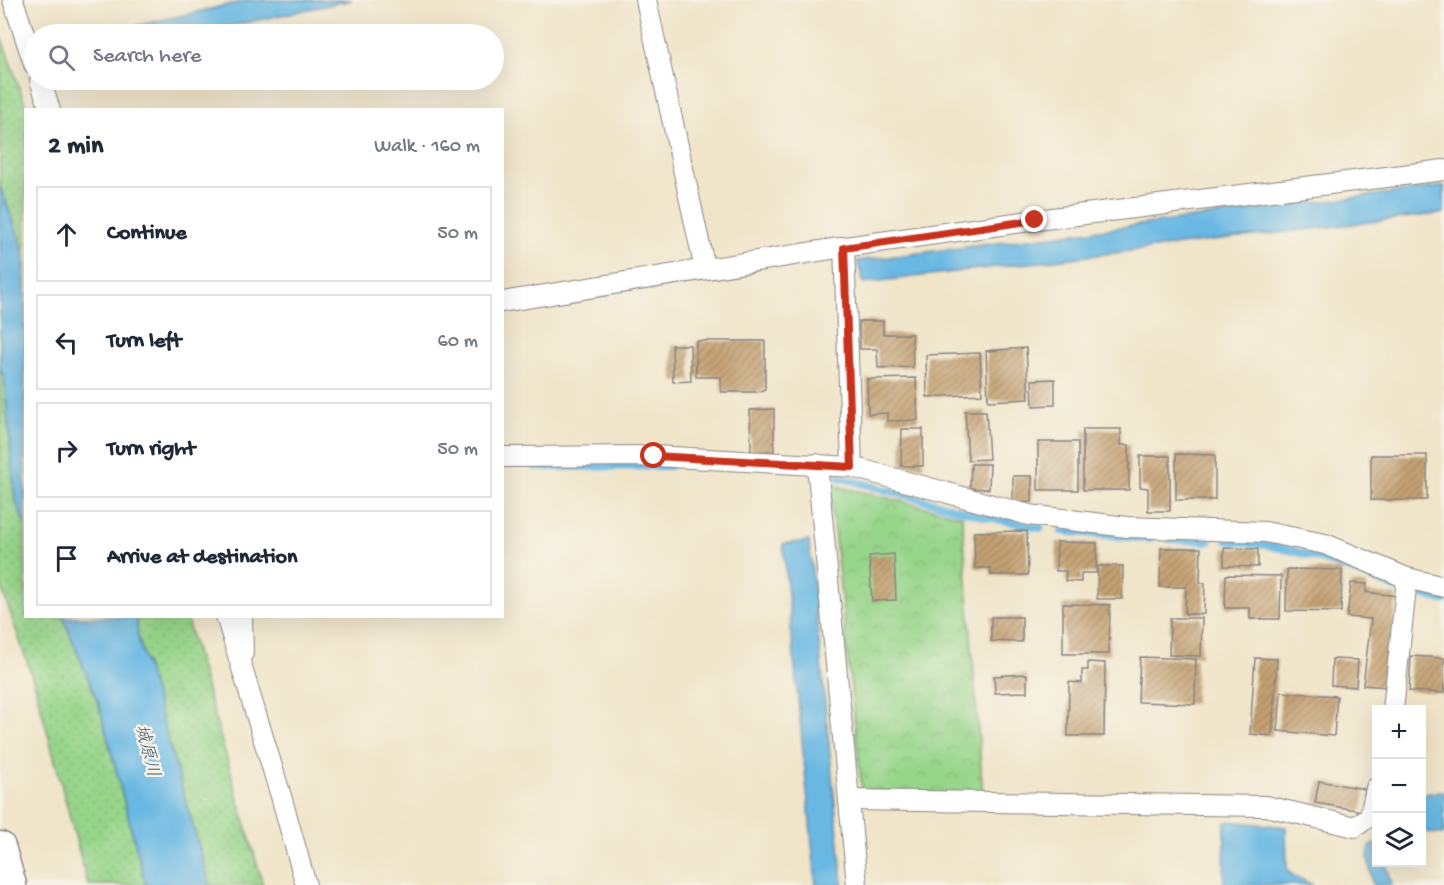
<!DOCTYPE html>
<html lang="en">
<head>
<meta charset="utf-8">
<style>
	:root { --surface:#fff; --page:#f6f6f7; --text:#1f2937; --muted:#747a83; --line:#e0e1e3 }
	body { margin:0; font-family:"Gochi Hand","Klee One",sans-serif; background:var(--page); color:var(--text) }
	.controls { position:absolute; right:18px; bottom:18px; display:grid; overflow:hidden; border-radius:0px; box-shadow:0 6px 24px #0002 }
	.controls button { width:54px; height:54px; display:grid; place-items:center; padding:0; border:0; border-bottom:2px solid var(--line); background:var(--surface); color:var(--text); font:30px sans-serif }
	.stop { position:absolute; width:18px; height:18px; margin:-14px; border:4px solid #c8321e; border-radius:50%; background:#fff }
	.stop.end { background:#c8321e; border-color:#fff; box-shadow:0 2px 6px #0008 }
	.list { margin:0; padding:0; list-style:none }
	h2 { display:flex; justify-content:space-between; align-items:center; height:78px; margin:0; padding:0 24px; font-size:26px }
	h2 small { font-size:20px; font-weight:400; color:var(--muted) }
	.list li { display:grid; grid-template-columns:39px 1fr auto; gap:18px; align-items:center; box-sizing:border-box; height:96px; margin:0 12px 12px; padding:0 12px; border:2px solid var(--line); border-radius:0px }
	.list b { display:block; font-size:22px; white-space:nowrap }
	.list em { font-size:20px; font-style:normal; color:var(--muted) }
	.icon { flex:none; width:33px; height:33px; fill:none; stroke:currentColor; stroke-width:2; stroke-linecap:round; stroke-linejoin:round }
	.map { position:relative; flex:none; width:1444px; height:885px; overflow:hidden }
	.search { position:absolute; background:var(--surface); box-shadow:0 6px 24px #0002; left:24px; top:24px; width:480px; height:66px; display:flex; align-items:center; gap:15px; box-sizing:border-box; padding:0 21px; border-radius:33px; color:var(--muted); font-size:22px }
	.panel { position:absolute; background:var(--surface); box-shadow:0 6px 24px #0002; left:24px; top:108px; width:480px; height:510px; border-radius:0px }
	.map>svg:first-child { display:block }
	.grass { fill:url(#grass-dots); stroke:#5c7c62; stroke-width:1.5 }
	.park { fill:url(#park-crowns); stroke:#5c7c62; stroke-width:1.5 }
	.water { fill:#68b8e3; stroke:#456d8f; stroke-width:1.5 }
	.lines { fill:none; stroke-linecap:round; stroke-linejoin:round }
	.stream { stroke:#68b8e3; stroke-width:8 }
	.building { fill:url(#building-hatch) }
	.minor-casing { stroke:#898482; stroke-width:22 }
	.primary-casing { stroke:#898482; stroke-width:33 }
	.minor { stroke:#fff; stroke-width:20 }
	.primary { stroke:#fff; stroke-width:30 }
	.route { stroke:#c8321e; stroke-width:8 }
	.labels { text-anchor:middle; dominant-baseline:central; stroke-width:5; stroke-linejoin:round; paint-order:stroke }
	.water-label { font-size:18px; font-style:italic; fill:#3a5676; stroke:#f7f3e8 }
</style>
</head>
<body>
<div class="map">
<svg width="1444" height="885" viewBox="0 0 1444 885">
	<defs>
		<pattern id="grass-dots" width="8" height="8" patternUnits="userSpaceOnUse" patternTransform="scale(1.5)"><rect width="8" height="8" fill="#97d58a"/><path d="M2 2h.1M6 6h.1" fill="none" stroke="#82b778" stroke-width="1.8" stroke-linecap="round"/></pattern>
		<pattern id="park-crowns" width="20" height="18" patternUnits="userSpaceOnUse" patternTransform="scale(1.5)"><rect width="20" height="18" fill="#97d58a"/><path d="M2 6a3 3 0 1 1 6 0M12 15a3 3 0 1 1 6 0" fill="none" stroke="#82b778"/></pattern>
		<pattern id="building-hatch" width="6" height="6" patternUnits="userSpaceOnUse" patternTransform="scale(1.5)"><rect width="6" height="6" fill="#c4a172"/><path d="M-1 1l2-2M0 6l6-6M5 7l2-2" fill="none" stroke="#9f835f"/></pattern>
	</defs>
	<rect width="100%" height="100%" fill="#f7f3e8"/>
	<filter id="ink" filterUnits="userSpaceOnUse"><feTurbulence type="fractalNoise" baseFrequency=".0167" numOctaves="2"/><feDisplacementMap in="SourceGraphic" scale="12" xChannelSelector="R" yChannelSelector="G"/><feConvolveMatrix kernelMatrix="1 2 1 2 8 2 1 2 1" color-interpolation-filters="sRGB"/></filter>
	<filter id="wash" filterUnits="userSpaceOnUse"><feTurbulence type="fractalNoise" baseFrequency=".008" numOctaves="4" result="noise"/><feDisplacementMap in="SourceGraphic" scale="24" xChannelSelector="R" yChannelSelector="G"/><feGaussianBlur stdDeviation="1.35" result="paint"/><feColorMatrix in="noise" values="0 0 0 0 0 0 0 0 0 0 0 0 0 0 0 0 0 1.4 0 .05"/><feComposite in="paint" operator="in"/></filter>
	<g filter="url(#wash)">
		<rect width="100%" height="100%" fill="#f0e5c9"/>
		<!-- grass -->
		<g class="grass">
			<polygon points="0,34 27,109 25,253 0,186"/>
			<polygon points="0,368 4,378 15,498 25,525 26,616 63,617 99,705 146,885 88,885 35,685 0,583"/>
			<polygon points="136,617 186,617 263,885 210,885 138,637"/>
		</g>
		<!-- park -->
		<polygon class="park" points="829,484 962,516 983,796 862,790"/>
		<!-- water -->
		<g class="water">
			<polygon points="249,0 352,0 193,34 115,34 114,31"/>
			<polygon points="0,186 25,253 25,525 15,498 4,378 0,368"/>
			<polygon points="1444,186 1444,213 864,283 857,261"/>
			<polygon points="809,541 843,885 816,885 783,544"/>
			<polygon points="63,617 136,617 138,637 210,885 146,885 99,705"/>
			<polygon points="1439,791 1444,792 1444,834 1428,833 1422,828 1422,795"/>
			<polygon points="1230,821 1286,827 1287,869 1292,875 1313,885 1224,885 1225,823"/>
			<polygon points="1374,844 1376,844 1376,862 1386,863 1392,885 1373,885 1368,857 1370,847"/>
		</g>
		<g class="lines">
			<!-- stream -->
			<g class="stream">
				<polyline points="536,467 670,466"/>
				<polyline points="838,477 983,516 1041,528"/>
				<polyline points="1062,531 1150,539"/>
				<polyline points="1170,539 1209,541"/>
				<path d="M 1227,541 C 1288,543 1340,565 1396,588"/>
				<polyline points="1420,594 1444,600"/>
			</g>
		</g>
		<g id="blocks">
			<!-- building -->
			<g class="building">
				<polygon points="859,321 883,321 883,334 912,334 913,367 878,368 877,349 860,349"/>
				<polygon points="696,341 765,341 765,389 758,392 721,392 721,377 696,377"/>
				<polygon points="672,345 690,345 691,381 673,382"/>
				<polygon points="1026,348 1029,399 988,401 986,351"/>
				<polygon points="980,353 982,394 927,397 926,355"/>
				<polygon points="916,378 918,420 887,421 887,413 868,414 867,379"/>
				<polygon points="1055,379 1055,405 1033,406 1032,380"/>
				<polygon points="774,409 774,451 751,452 750,410"/>
				<polygon points="965,411 986,411 989,459 968,460"/>
				<polygon points="902,429 923,429 923,466 901,466"/>
				<polygon points="1083,429 1121,429 1121,445 1129,445 1129,490 1083,490"/>
				<rect x="1038" y="442" width="40" height="48"/>
				<polygon points="1176,454 1215,455 1215,500 1176,500"/>
				<rect x="1371" y="455" width="56" height="45"/>
				<polygon points="1140,456 1170,456 1170,511 1148,511 1148,488 1140,487"/>
				<polygon points="971,464 990,464 989,489 970,488"/>
				<rect x="1013" y="476" width="19" height="26"/>
				<polygon points="1027,531 1028,575 991,575 990,568 975,568 974,532"/>
				<polygon points="1057,542 1097,543 1096,573 1081,573 1081,582 1065,581 1066,571 1056,571"/>
				<polygon points="1161,548 1201,548 1200,583 1205,583 1204,614 1185,614 1186,587 1160,587"/>
				<polygon points="1224,548 1258,549 1258,567 1224,566"/>
				<polygon points="894,554 896,600 872,601 869,556"/>
				<polygon points="1098,566 1123,566 1122,599 1097,599"/>
				<polygon points="1287,569 1342,570 1341,612 1286,611"/>
				<polygon points="1226,575 1281,576 1280,619 1250,619 1250,608 1225,608"/>
				<polygon points="1351,583 1367,584 1366,592 1397,596 1387,687 1363,685 1371,619 1347,617"/>
				<polygon points="1063,604 1110,605 1109,654 1063,654"/>
				<polygon points="991,617 1022,617 1022,642 991,641"/>
				<polygon points="1170,618 1202,618 1201,656 1169,655"/>
				<polygon points="1411,656 1444,658 1444,693 1409,691"/>
				<polygon points="1140,657 1196,659 1195,704 1138,702"/>
				<polygon points="1255,658 1277,659 1272,736 1250,734"/>
				<polygon points="1332,659 1358,660 1356,687 1331,685"/>
				<polygon points="1088,662 1105,663 1104,736 1068,736 1069,682 1082,683 1082,670 1088,670"/>
				<polygon points="1027,674 1027,692 995,693 994,676"/>
				<polygon points="1281,692 1337,696 1334,736 1278,731"/>
				<polygon points="1319,781 1365,789 1362,811 1315,803"/>
			</g>
		</g>
	</g>
	<g filter="url(#ink)">
		<use href="#blocks" fill-opacity="0" stroke="#898482" stroke-width="1.5"/>
		<g class="lines">
			<!-- minor casing -->
			<g class="minor-casing">
				<g id="minor">
					<polyline points="13,0 34,64"/>
					<polyline points="646,0 705,269"/>
					<polyline points="40,80 50,110"/>
					<polyline points="844,247 852,467"/>
					<polyline points="502,302 844,247 1036,220 1444,170"/>
					<polyline points="502,457 654,456 852,467 1029,515 1127,527 1265,532 1325,544 1407,578 1444,587"/>
					<polyline points="817,464 857,885"/>
					<polyline points="226,616 281,796 306,885"/>
					<polyline points="242,616 243,653"/>
					<polyline points="1393,710 1407,578"/>
					<polyline points="849,800 1266,806 1355,827 1370,816 1376,788"/>
				</g>
			</g>
			<!-- primary casing -->
			<g class="primary-casing">
				<polyline id="primary" points="0,847 11,885"/>
			</g>
			<!-- minor -->
			<use href="#minor" class="minor"/>
			<!-- primary -->
			<use href="#primary" class="primary"/>
		</g>
	</g>
	<g class="lines" filter="url(#ink)">
		<!-- route -->
		<polyline class="route" points="654,456 852,467 844,248 1035,220"/>
	</g>
	<g class="labels">
		<!-- water labels -->
		<g class="water-label">
			<text transform="translate(146 751) rotate(76)">城原川</text>
		</g>
	</g>
</svg>
<div class="controls">
<button>+</button>
<button>−</button>
<button><svg class="icon" aria-label="layers" viewBox="0 0 24 24"><path d="M12 4l9 5-9 5-9-5zM3 14l9 5 9-5"/></svg></button>
</div>
<div class="stop" style="left:654px;top:456px"></div>
<div class="stop end" style="left:1035px;top:220px"></div>
<div class="search"><svg class="icon" aria-label="search" viewBox="0 0 24 24"><circle cx="10" cy="10" r="6"/><path d="M15 15l6 6"/></svg>Search here</div>
<section class="panel">
<h2>2 min<small>Walk · 160 m</small></h2>
<ul class="list">
<li><svg class="icon" aria-label="ahead" viewBox="0 0 24 24"><path d="M12 20V5M6 11l6-6 6 6"/></svg><div><b>Continue</b></div><em>50 m</em></li>
<li><svg class="icon" aria-label="left" viewBox="0 0 24 24"><path d="M17 20v-9H6M10 6l-5 5 5 5"/></svg><div><b>Turn left</b></div><em>60 m</em></li>
<li><svg class="icon" aria-label="right" viewBox="0 0 24 24"><path d="M7 20v-9h11M14 6l5 5-5 5"/></svg><div><b>Turn right</b></div><em>50 m</em></li>
<li><svg class="icon" aria-label="arrive" viewBox="0 0 24 24"><path d="M6 21V4h12l-3 4 3 4H6"/></svg><div><b>Arrive at destination</b></div></li>
</ul>
</section>
</div>
</body>
</html>
